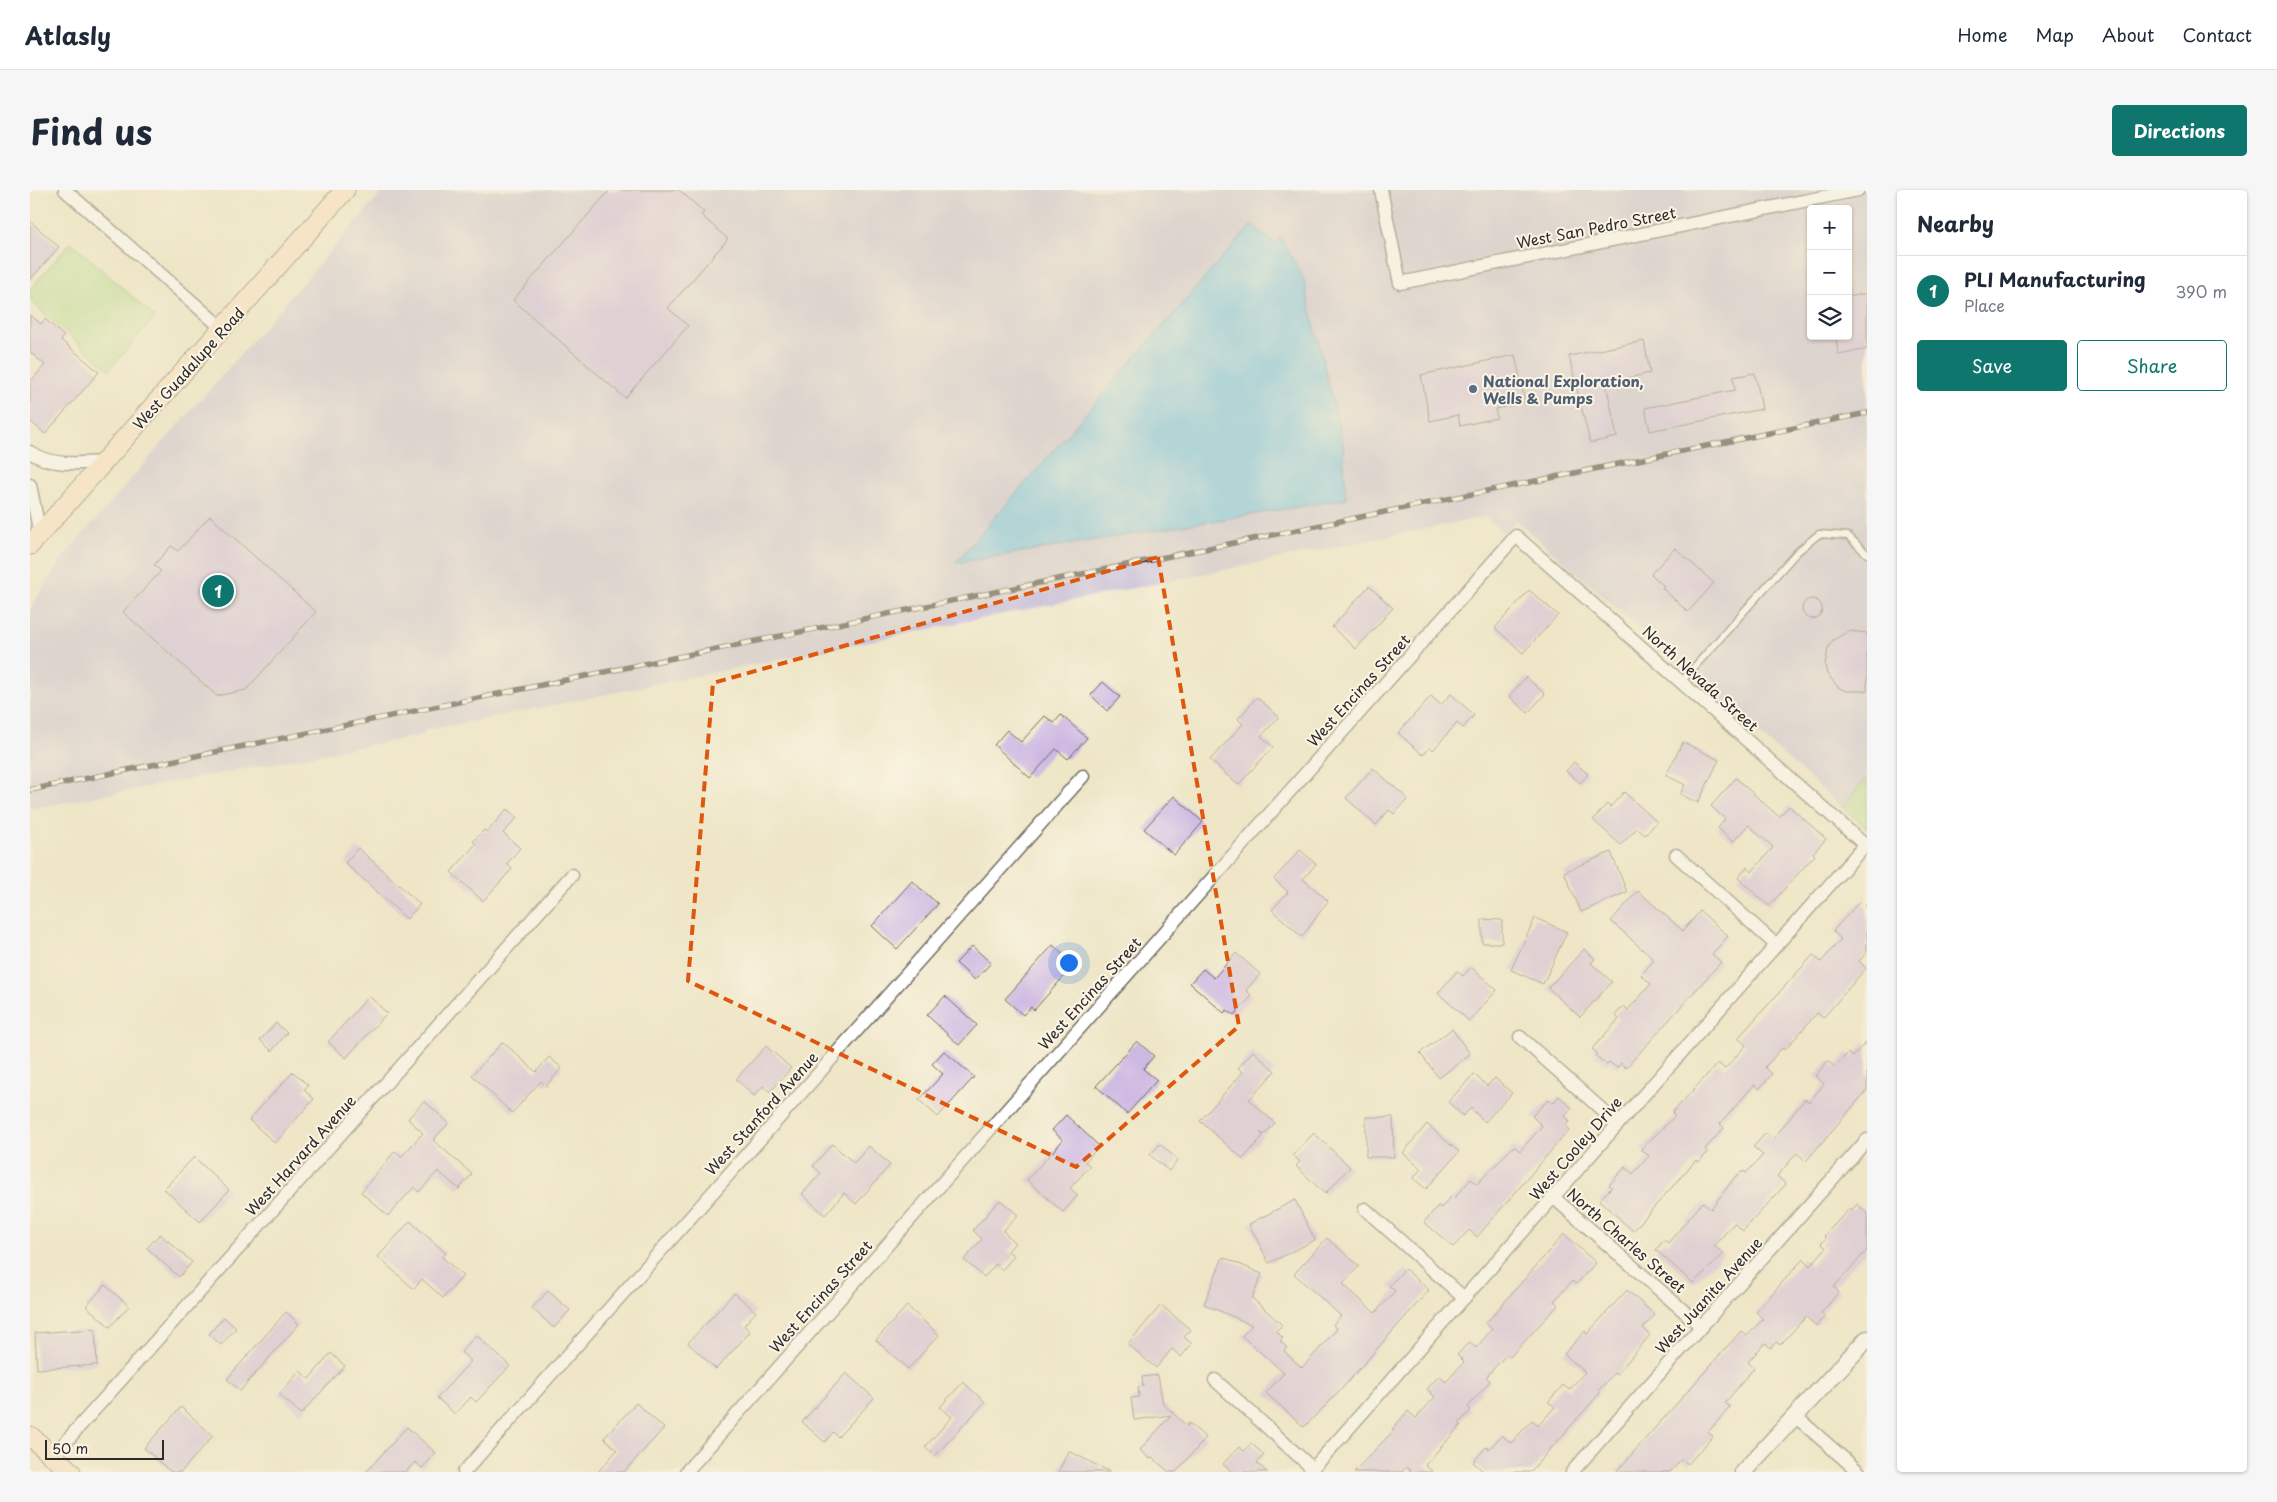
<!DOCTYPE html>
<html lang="en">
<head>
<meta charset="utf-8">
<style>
	:root { --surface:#fff; --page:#f6f6f7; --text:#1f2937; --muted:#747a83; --line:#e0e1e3; --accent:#0f766e }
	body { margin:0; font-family:"Playpen Sans",sans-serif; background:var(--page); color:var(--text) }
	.controls { position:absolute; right:15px; top:15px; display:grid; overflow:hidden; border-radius:5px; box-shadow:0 1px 4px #0004 }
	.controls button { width:45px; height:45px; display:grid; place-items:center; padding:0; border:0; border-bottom:1px solid var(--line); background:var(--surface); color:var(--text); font:25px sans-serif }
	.scale { position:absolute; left:15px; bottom:12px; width:119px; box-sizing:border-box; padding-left:5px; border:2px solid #2b2b2b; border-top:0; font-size:14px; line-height:18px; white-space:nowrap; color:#2b2b2b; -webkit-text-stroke:4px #fcf5e5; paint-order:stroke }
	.you { position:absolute; left:1038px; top:772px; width:18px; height:18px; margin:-12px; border:4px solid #fff; border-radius:50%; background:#1a73e8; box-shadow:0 0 0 8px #1a73e833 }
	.badge { display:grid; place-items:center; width:32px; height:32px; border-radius:50%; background:var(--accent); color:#fff; font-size:16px; font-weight:700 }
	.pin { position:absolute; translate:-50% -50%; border:2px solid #fff; box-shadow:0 1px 5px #0006 }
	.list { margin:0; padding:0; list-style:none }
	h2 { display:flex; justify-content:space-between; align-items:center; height:65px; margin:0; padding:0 20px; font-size:21px }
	h2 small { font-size:16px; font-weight:400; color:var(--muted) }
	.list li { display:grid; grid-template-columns:32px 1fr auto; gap:15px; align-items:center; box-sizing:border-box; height:70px; padding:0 20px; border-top:1px solid var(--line) }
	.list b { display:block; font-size:19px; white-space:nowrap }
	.list p { margin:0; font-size:16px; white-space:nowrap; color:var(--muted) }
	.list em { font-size:16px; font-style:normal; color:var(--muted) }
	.actions { display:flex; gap:10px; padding:15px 20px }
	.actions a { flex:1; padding:11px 0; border:1px solid var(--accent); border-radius:5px; text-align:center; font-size:18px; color:var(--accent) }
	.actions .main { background:var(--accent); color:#fff }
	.icon { flex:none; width:28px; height:28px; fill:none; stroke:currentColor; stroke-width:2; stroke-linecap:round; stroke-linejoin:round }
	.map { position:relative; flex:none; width:1837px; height:1282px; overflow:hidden; border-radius:5px }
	header { display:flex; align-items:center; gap:30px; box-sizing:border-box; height:70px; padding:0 25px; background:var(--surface); border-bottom:1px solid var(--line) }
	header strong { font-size:24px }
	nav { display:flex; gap:28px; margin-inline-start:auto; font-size:18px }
	.intro { display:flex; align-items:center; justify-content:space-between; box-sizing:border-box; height:120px; padding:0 30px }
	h1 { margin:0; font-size:35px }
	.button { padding:12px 22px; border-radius:5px; background:var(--accent); color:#fff; font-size:18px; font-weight:700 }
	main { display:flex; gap:30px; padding:0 30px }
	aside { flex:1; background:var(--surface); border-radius:5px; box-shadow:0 1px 4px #0004 }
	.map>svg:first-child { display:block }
	.industrial { fill:#c8bfd8; fill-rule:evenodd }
	.green { fill:#adda86; stroke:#6c8258 }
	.water { fill:#6dc1e9; stroke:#4c768a }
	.building { fill:#cdb8e3 }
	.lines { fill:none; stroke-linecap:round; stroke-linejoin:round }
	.service-casing { stroke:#6f6c62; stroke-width:9 }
	.minor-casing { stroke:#6f6c62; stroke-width:15 }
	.tertiary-casing { stroke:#6f6c62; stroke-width:19 }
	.secondary-casing { stroke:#6f6c62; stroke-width:21 }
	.service { stroke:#fff; stroke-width:6 }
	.minor { stroke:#fff; stroke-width:12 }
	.tertiary { stroke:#fff; stroke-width:16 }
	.secondary { stroke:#fde5c5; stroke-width:19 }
	.rail-casing { stroke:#2b2b2b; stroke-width:5.5 }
	.rail { stroke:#fcf5e5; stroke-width:4; stroke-dasharray:11; stroke-linecap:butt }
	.marked { fill:none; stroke:#df570e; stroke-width:4; stroke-dasharray:10 6; stroke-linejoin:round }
	.service-dot { fill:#5c6f8a; stroke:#fcf5e5; stroke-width:2 }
	.labels { text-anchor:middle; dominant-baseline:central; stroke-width:4; stroke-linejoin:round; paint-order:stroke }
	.street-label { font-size:15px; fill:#2b2b2b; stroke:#fcf5e5 }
	.service-label { font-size:15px; font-weight:bold; fill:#4e5e75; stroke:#fcf5e5; text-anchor:start }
</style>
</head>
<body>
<header>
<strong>Atlasly</strong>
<nav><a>Home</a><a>Map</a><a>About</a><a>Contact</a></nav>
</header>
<div class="intro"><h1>Find us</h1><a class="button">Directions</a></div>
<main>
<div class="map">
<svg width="1837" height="1282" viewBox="0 0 1837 1282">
	<rect width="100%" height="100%" fill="#fcf5e5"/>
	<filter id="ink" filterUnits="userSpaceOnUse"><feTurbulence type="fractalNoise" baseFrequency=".02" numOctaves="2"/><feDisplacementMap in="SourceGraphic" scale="10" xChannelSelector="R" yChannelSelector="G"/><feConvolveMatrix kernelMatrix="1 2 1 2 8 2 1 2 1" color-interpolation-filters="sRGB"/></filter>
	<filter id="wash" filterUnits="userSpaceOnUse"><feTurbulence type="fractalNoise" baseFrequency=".0096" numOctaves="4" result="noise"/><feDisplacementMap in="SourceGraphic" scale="20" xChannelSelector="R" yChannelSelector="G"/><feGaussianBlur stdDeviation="1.12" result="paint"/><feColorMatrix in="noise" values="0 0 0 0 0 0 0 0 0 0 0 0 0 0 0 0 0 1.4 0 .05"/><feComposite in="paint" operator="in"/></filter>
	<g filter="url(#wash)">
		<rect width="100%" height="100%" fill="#eee6c7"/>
		<!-- industrial -->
		<path class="industrial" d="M 354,0 L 1837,0 L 1837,588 L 1812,617 L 1486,330 L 1474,344 L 1455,327 L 394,541 L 394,545 L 0,619 L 0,419 L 32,368 ZM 1781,19 L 1818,19 L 1818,146 L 1781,146 Z"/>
		<!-- green -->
		<g class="green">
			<polygon points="41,52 125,127 79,180 0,111 0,99"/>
			<polygon points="1837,588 1837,639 1812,617"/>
		</g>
		<!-- water -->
		<polygon class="water" points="1222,34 1245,54 1251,48 1273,88 1313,254 1316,309 925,373"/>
		<g id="blocks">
			<!-- building -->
			<g class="building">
				<polygon points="580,0 649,0 674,22 671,25 698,49 638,118 658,136 595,208 483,110"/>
				<polygon points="0,31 29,57 0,90"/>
				<polygon points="1837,103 1837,159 1809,165 1805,146 1818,146 1818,107"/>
				<polygon points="0,125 11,134 15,129 34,146 31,150 69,182 15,244 0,231 0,192 15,175 0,162"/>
				<polygon points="1614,151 1620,183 1576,193 1587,247 1560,253 1539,166"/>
				<polygon points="1485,165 1495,212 1465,219 1467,228 1430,236 1428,225 1400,231 1391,185"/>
				<polygon points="1725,183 1732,219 1620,241 1615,218 1705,200 1703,187"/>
				<polygon points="180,326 286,422 216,500 187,506 93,422 131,381 124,375 141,356 148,361"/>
				<polygon points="1645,358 1684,393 1658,422 1632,398 1634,396 1621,384"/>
				<polygon points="1339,396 1363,418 1326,459 1302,437"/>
				<polygon points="1499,400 1528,425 1493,463 1465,438"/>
				<circle cx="1782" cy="419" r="10"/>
				<polygon points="1819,441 1837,443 1837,501 1817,501 1809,498 1797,484 1795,475 1798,458 1803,450"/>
				<polygon points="1496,487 1515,504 1498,523 1479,506"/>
				<polygon points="1073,492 1090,507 1077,521 1061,505"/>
				<polygon points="1421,504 1444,525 1433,538 1427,533 1403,560 1400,557 1393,565 1368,543 1401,506 1411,515"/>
				<polygon points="1227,507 1249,527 1231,546 1243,557 1208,595 1180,570 1213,534 1208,529"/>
				<polygon points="1031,525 1057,548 1038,569 1026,559 1000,588 964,555 977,540 991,552 1015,526 1024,533"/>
				<polygon points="1653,552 1689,570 1668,613 1650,604 1655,595 1636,585"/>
				<polygon points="1544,572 1558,584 1550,593 1536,581"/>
				<polygon points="1343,578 1378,609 1364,624 1359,620 1346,635 1316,608"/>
				<polygon points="1706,588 1749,627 1759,616 1796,649 1783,663 1785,665 1739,716 1708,688 1717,677 1722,682 1743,657 1718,635 1703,652 1688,638 1695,629 1681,616"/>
				<polygon points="1594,602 1627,632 1615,645 1607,638 1591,655 1563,630 1577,614 1580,617"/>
				<polygon points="1144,606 1173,632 1144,665 1114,639"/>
				<polygon points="477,619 487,628 473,643 490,658 477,674 482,679 453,711 421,682 446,654 443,651 454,640 457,642"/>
				<polygon points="328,658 390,714 377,729 315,673"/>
				<polygon points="1270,660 1286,674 1273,689 1298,711 1272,747 1242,720 1258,702 1244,689"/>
				<polygon points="1581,662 1597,702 1551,722 1534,682"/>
				<polygon points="882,691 908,714 867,759 842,736"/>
				<polygon points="1608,701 1653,741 1670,721 1698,746 1682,764 1691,772 1596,878 1591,873 1587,878 1579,872 1576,875 1565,865 1567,863 1562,859 1589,829 1585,825 1594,816 1598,820 1621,794 1611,785 1624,770 1581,731"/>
				<polygon points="1830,711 1837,718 1837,762 1829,771 1836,778 1793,828 1787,823 1755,860 1752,858 1735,877 1742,884 1729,899 1724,895 1690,934 1694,938 1675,959 1678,962 1669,972 1666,970 1603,1041 1569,1010 1582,997 1579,995 1595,977 1603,984 1619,966 1611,959 1645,926 1642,923 1688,873 1695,879 1716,855 1708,848 1783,765 1791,772 1811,749 1803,741"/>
				<polygon points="1505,728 1537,742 1513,794 1481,780"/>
				<polygon points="1452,729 1472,730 1472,753 1452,753"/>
				<polygon points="1023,755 1044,775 1004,820 1001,817 993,825 975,809"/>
				<polygon points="942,756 961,773 945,790 926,773"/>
				<polygon points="1554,759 1565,769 1561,773 1582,792 1550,827 1518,798"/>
				<polygon points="1206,763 1230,784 1216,800 1222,806 1204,825 1197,820 1194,823 1160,793 1173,779 1184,788"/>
				<polygon points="1441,777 1467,800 1439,831 1408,803 1427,781 1433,786"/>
				<polygon points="339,806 357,823 316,868 298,852"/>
				<polygon points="915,806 947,835 929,855 897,825"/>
				<polygon points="246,833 257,843 242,861 230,850"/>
				<polygon points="1422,839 1440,864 1409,888 1390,863"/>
				<polygon points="1107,851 1124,866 1113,879 1127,890 1097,924 1066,896"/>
				<polygon points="1837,851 1837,900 1776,971 1767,963 1747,986 1756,994 1713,1041 1704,1033 1684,1056 1694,1064 1663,1093 1626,1060 1634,1050 1638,1053 1673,1012 1681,1019 1705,987 1713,981 1716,983 1733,965 1723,957 1736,943 1743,949 1775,909 1779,912 1794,894 1785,886 1798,871 1805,877 1818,863 1822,867"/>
				<polygon points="473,852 506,882 519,867 532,878 516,896 511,891 482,923 442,885"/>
				<polygon points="736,856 761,878 740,902 733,896 724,906 706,889"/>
				<polygon points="914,861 944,887 908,927 889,910 913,884 902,874"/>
				<polygon points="1223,861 1245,881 1219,910 1245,933 1234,945 1230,942 1233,946 1213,969 1170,931 1213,882 1208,878"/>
				<polygon points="263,882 278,895 274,900 284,909 245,953 219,930"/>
				<polygon points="1444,884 1457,896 1465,888 1482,903 1455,932 1441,918 1433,926 1418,912"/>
				<polygon points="1529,906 1542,918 1535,926 1540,931 1535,936 1539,940 1447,1047 1439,1040 1423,1057 1394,1032 1408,1016 1411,1018 1422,1006 1424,1008 1441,989 1447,994 1484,956 1490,961 1512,936 1502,926 1519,909 1523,913"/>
				<polygon points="394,911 419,933 403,950 442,984 429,999 408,981 389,1002 384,997 358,1026 331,1002 365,961 371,967 393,943 378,929"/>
				<polygon points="1036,925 1069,956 1055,972 1060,976 1040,998 1048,1005 1033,1022 997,990 1033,950 1022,940"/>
				<polygon points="1336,927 1363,927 1364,967 1336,967"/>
				<polygon points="1397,934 1429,962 1396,999 1383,988 1391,979 1373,963"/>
				<polygon points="1284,943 1320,977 1295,1004 1266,976 1270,972 1263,965"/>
				<polygon points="802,954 824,973 839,956 860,975 826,1014 814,1003 795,1025 772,1004 791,983 783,976"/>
				<polygon points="1130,954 1148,970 1139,981 1120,965"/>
				<polygon points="164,967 199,1000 170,1032 134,999"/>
				<polygon points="970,1010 988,1025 973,1041 985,1053 978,1061 984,1066 972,1080 966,1074 954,1087 934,1070 952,1049 943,1040"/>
				<polygon points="1265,1010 1285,1050 1239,1073 1219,1034"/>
				<polygon points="1827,1014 1837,1023 1837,1060 1804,1097 1809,1102 1791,1123 1795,1126 1786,1136 1776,1127 1750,1155 1746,1152 1741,1158 1735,1153 1718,1172 1724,1178 1695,1213 1700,1217 1678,1242 1683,1246 1658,1274 1652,1269 1640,1282 1586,1282 1711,1141 1717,1146 1733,1129 1726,1122 1773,1069 1780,1076 1796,1058 1791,1053 1796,1048 1794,1046 1820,1018 1822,1020"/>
				<polygon points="380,1031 416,1063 412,1067 433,1086 413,1108 392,1089 384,1099 348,1067"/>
				<polygon points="130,1044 162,1072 149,1087 117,1058"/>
				<polygon points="1534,1044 1566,1073 1546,1094 1542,1091 1524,1111 1528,1115 1480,1167 1477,1164 1456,1187 1460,1191 1438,1217 1441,1220 1429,1233 1431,1235 1395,1275 1403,1282 1382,1282 1376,1277 1372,1282 1324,1282 1364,1240 1362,1239 1378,1221 1386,1228 1405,1207 1397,1199 1409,1186 1416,1192 1434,1172 1427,1165 1439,1152 1446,1158 1462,1139 1456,1133"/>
				<polygon points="1297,1048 1329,1076 1313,1094 1345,1123 1365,1101 1359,1096 1375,1079 1399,1100 1308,1203 1274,1237 1236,1203 1254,1183 1212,1146 1222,1135 1174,1114 1193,1067 1232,1084 1222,1108 1252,1135 1246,1141 1253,1148 1250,1151 1257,1158 1254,1161 1272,1178 1307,1139 1303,1135 1311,1126 1264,1084"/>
				<polygon points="75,1095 99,1116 80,1137 56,1116"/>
				<polygon points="1597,1100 1625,1125 1613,1138 1620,1145 1586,1185 1584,1183 1568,1201 1570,1203 1500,1282 1454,1282 1443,1272 1457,1256 1459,1259 1472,1245 1481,1253 1502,1230 1508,1236 1525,1217 1518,1212 1533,1195 1539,1200 1555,1182 1534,1164 1555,1141 1557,1144"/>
				<polygon points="518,1101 540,1120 524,1138 502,1118"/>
				<polygon points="704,1103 726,1122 714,1135 720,1142 686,1179 658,1153"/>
				<polygon points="1131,1115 1161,1140 1154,1147 1162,1154 1151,1167 1142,1159 1126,1178 1098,1154"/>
				<polygon points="877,1116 909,1145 878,1179 846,1150"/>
				<polygon points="256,1122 269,1134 210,1201 197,1189"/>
				<polygon points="194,1127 206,1138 191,1155 179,1144"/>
				<polygon points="65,1139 67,1175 7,1179 5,1143"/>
				<polygon points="446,1145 480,1176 446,1212 441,1207 425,1224 407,1208 441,1171 431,1162"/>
				<polygon points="301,1163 315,1176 271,1224 249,1204 270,1181 279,1189"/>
				<polygon points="816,1183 844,1208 808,1247 803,1242 795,1252 772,1232"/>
				<polygon points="1128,1185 1133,1214 1157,1236 1159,1233 1176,1248 1146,1282 1139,1282 1122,1267 1120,1269 1110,1260 1141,1225 1104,1230 1101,1208 1109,1207 1108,1197 1113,1196 1112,1187"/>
				<polygon points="933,1192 955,1212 905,1266 895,1257 922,1227 910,1217"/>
				<polygon points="606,1213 634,1238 594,1282 568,1282 587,1260 574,1248"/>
				<polygon points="151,1217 183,1246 151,1282 141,1282 114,1258"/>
				<polygon points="377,1237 406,1263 392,1278 385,1272 376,1282 336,1282"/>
				<polygon points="1221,1253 1234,1265 1227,1273 1237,1282 1202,1282 1193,1274 1209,1257 1214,1261"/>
				<polygon points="1039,1261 1080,1282 1028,1282"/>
			</g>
		</g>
	</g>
	<g filter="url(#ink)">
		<use href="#blocks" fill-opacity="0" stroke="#6f6c62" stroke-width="1"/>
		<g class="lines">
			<!-- service casing -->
			<g class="service-casing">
				<polyline id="service" points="1651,492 1767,362 1789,344 1818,346 1837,364"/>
			</g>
			<!-- minor casing -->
			<g class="minor-casing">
				<g id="minor">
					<polyline points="35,0 193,139"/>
					<polyline points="1351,0 1370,93 1828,0"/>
					<path d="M 0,262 C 21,277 49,273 74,272"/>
					<polyline points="0,295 10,344"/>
					<polyline points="1646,665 1746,755"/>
					<polyline points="1490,847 1588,934"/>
					<polyline points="1523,1007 1672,1137"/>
					<polyline points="1335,1019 1434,1108"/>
					<polyline points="1185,1190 1283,1279"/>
					<polyline points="1764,1225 1829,1282"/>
					<polyline points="23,1266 542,685"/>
					<polyline points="434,1282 1053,586"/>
					<polyline points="656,1282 1486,346 1835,655 1280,1282"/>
					<polyline points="1542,1282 1837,950"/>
				</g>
			</g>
			<!-- tertiary casing -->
			<g class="tertiary-casing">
				<polyline id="tertiary" points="1713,1282 1837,1149"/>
			</g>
			<!-- secondary casing -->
			<g class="secondary-casing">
				<g id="secondary">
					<polyline points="0,355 315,0"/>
					<polyline points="0,1246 41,1282"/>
				</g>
			</g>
			<!-- service -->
			<use href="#service" class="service"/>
			<!-- minor -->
			<use href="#minor" class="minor"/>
			<!-- tertiary -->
			<use href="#tertiary" class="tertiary"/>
			<!-- secondary -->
			<use href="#secondary" class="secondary"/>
			<!-- rail casing -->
			<g class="rail-casing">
				<polyline id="rail" points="0,600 1837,223"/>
			</g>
			<!-- rail -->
			<use href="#rail" class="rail"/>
		</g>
	</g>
	<!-- marked area -->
	<path d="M0 0H1837V1282H0ZM 1128,367 L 1209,836 L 1046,977 L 658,791 L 683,493 Z" fill="#eee6c7" fill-opacity=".55" fill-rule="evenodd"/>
	<path class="marked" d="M 1128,367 L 1209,836 L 1046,977 L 658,791 L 683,493 Z"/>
	<!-- markers -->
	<circle class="service-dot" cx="1443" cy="199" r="5"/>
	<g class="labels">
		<!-- street labels -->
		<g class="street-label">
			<text transform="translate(1566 37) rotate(-11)">West San Pedro Street</text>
			<text transform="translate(158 178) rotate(-48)">West Guadalupe Road</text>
			<text transform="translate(1671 488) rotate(42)">North Nevada Street</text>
			<text transform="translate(1328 500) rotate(-48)">West Encinas Street</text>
			<text transform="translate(1059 803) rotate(-48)">West Encinas Street</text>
			<text transform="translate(731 923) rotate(-48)">West Stanford Avenue</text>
			<text transform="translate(1545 958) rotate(-49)">West Cooley Drive</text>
			<text transform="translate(270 965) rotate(-48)">West Harvard Avenue</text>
			<text transform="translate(1597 1050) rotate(41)">North Charles Street</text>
			<text transform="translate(1678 1105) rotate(-48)">West Juanita Avenue</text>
			<text transform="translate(790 1106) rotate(-48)">West Encinas Street</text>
		</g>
		<!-- service labels -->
		<g class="service-label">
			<text x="1453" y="190">National Exploration,<tspan x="1453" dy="17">Wells &amp; Pumps</tspan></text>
		</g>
	</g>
</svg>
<div class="controls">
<button>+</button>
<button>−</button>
<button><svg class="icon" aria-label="layers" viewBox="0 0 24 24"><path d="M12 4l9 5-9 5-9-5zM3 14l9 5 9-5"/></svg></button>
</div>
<div class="scale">50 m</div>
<div class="you"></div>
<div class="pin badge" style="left:188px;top:401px">1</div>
</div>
<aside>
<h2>Nearby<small></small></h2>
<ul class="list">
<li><span class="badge">1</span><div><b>PLI Manufacturing</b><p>Place</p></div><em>390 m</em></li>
</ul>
<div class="actions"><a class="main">Save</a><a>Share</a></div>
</aside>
</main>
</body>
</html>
